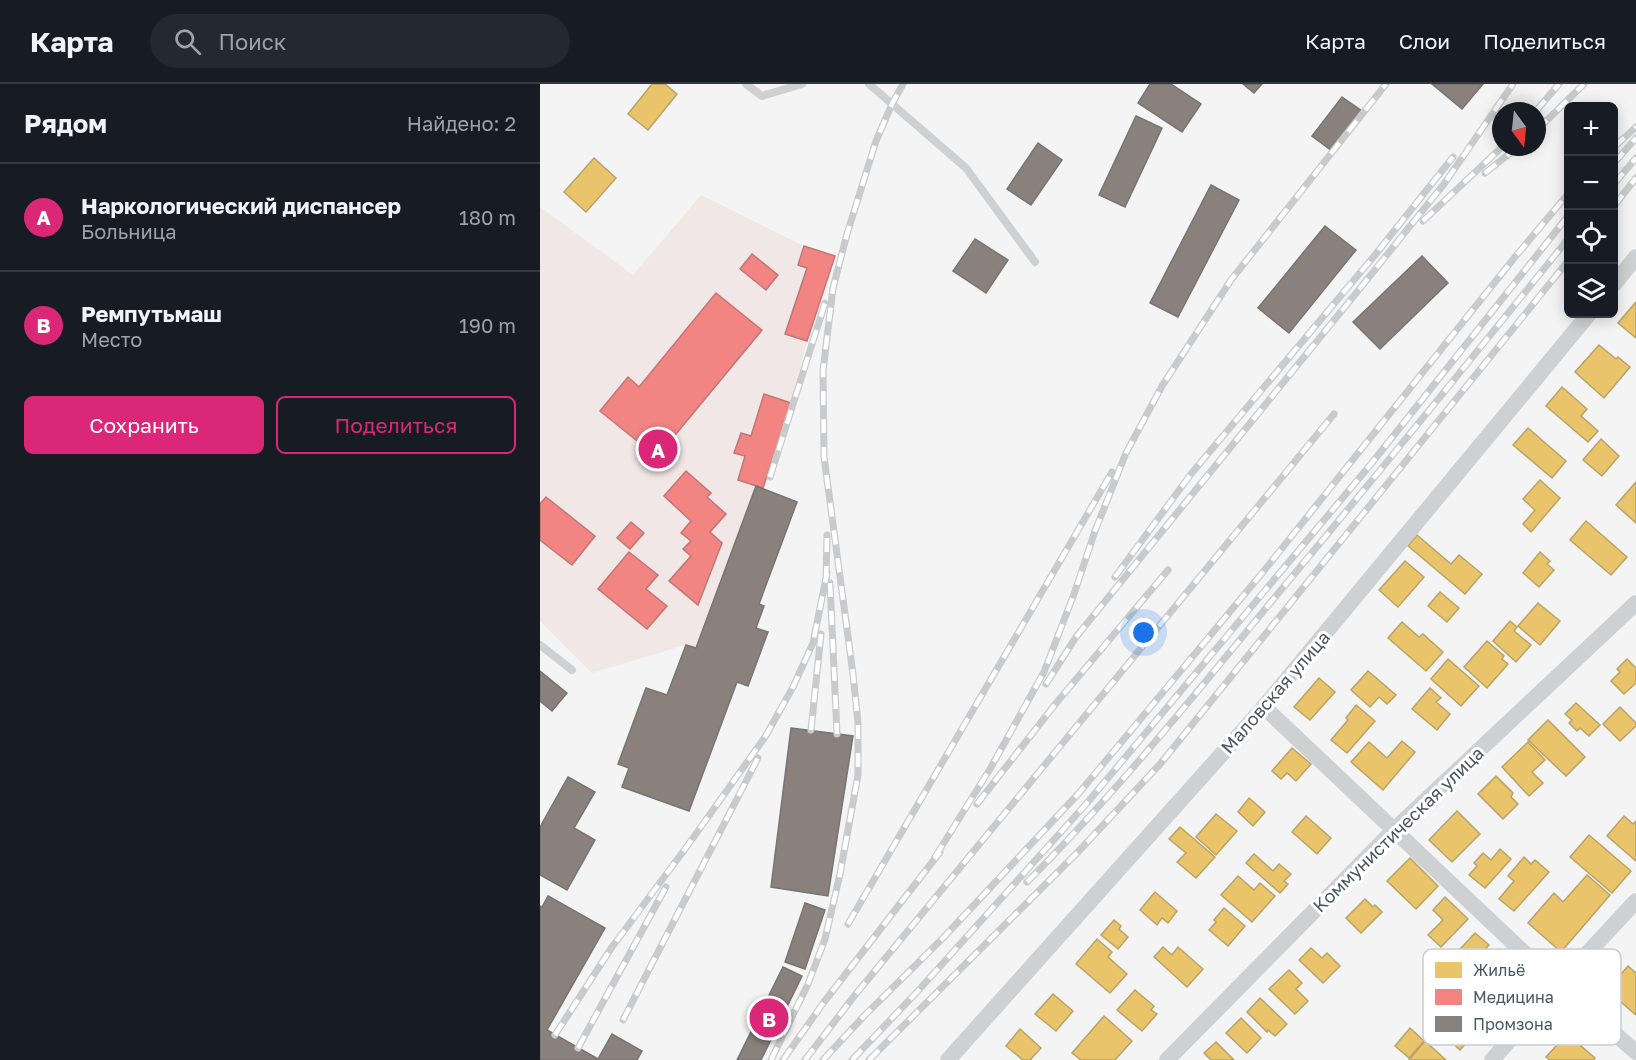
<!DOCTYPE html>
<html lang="ru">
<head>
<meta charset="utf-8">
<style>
	:root { --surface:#171b24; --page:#242831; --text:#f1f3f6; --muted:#9ea1a6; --line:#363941; --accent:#db2777 }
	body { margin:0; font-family:"Golos Text",sans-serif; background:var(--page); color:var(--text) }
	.controls { position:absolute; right:18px; top:18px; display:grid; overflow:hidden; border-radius:9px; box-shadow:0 3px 15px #0003 }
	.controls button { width:54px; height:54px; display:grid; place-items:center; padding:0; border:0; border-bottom:2px solid var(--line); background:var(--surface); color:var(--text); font:30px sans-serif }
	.compass { position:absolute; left:952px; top:18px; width:54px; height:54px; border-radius:50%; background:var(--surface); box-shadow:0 3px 15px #0003; rotate:165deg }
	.you { position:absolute; left:604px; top:549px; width:21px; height:21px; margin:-15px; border:4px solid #fff; border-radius:50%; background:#1a73e8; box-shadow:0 0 0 9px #1a73e833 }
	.badge { display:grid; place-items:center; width:39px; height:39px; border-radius:50%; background:var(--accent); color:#fff; font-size:20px; font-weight:700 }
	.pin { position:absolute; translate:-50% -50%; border:3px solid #fff; box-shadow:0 2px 6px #0006 }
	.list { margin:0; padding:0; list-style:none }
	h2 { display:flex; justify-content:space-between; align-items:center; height:78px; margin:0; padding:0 24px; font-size:26px }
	h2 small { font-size:20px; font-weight:400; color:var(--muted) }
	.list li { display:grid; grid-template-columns:39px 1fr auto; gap:18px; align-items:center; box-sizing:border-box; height:108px; padding:0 24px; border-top:2px solid var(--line) }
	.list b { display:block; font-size:22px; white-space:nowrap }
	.list p { margin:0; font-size:20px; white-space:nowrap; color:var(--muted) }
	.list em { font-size:20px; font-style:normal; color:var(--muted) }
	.actions { display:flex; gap:12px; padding:18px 24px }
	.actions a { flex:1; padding:14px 0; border:2px solid var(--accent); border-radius:9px; text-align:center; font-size:21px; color:var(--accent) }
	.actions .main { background:var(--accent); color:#fff }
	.icon { flex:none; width:33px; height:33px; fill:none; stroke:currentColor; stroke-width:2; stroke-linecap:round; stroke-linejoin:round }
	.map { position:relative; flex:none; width:1096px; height:976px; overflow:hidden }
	header { display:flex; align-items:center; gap:36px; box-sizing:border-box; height:84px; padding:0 30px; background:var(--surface); border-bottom:2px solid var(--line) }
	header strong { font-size:28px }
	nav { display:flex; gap:33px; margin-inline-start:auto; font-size:21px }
	.search { width:420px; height:54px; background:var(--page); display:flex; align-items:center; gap:15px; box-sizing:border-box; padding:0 21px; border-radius:33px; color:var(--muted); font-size:22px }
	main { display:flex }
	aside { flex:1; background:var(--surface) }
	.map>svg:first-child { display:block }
	.medical { fill:#f1e7e6 }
	.homes { fill:#e9c46a; stroke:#b9a367; stroke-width:1.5 }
	.health { fill:#f28482; stroke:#c07678; stroke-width:1.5 }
	.industry { fill:#8a817c; stroke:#777474; stroke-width:1.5 }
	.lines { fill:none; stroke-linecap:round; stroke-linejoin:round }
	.service { stroke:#ced0d2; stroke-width:8 }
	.minor { stroke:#ced0d2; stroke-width:16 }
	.rail-casing { stroke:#c9cacc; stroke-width:7 }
	.rail { stroke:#fff; stroke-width:4.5; stroke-dasharray:14; stroke-linecap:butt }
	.labels { text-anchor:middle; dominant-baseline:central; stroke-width:6; stroke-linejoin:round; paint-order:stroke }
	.street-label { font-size:18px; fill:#4a5661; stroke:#fff }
	.key { fill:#fff; stroke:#c9ccd0; stroke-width:1.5 }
	.key-label { font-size:16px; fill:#4a5661 }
</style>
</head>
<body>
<header>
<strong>Карта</strong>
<div class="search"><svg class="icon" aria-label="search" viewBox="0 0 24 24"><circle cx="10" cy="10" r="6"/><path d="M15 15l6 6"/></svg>Поиск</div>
<nav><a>Карта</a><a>Слои</a><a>Поделиться</a></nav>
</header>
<main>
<aside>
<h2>Рядом<small>Найдено: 2</small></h2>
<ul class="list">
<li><span class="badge">A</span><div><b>Наркологический диспансер</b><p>Больница</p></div><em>180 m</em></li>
<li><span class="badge">B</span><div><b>Ремпутьмаш</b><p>Место</p></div><em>190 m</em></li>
</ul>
<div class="actions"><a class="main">Сохранить</a><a>Поделиться</a></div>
</aside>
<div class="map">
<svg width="1096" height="976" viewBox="0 0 1096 976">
	<rect width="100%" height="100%" fill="#f4f4f4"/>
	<!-- medical -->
	<polygon class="medical" points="161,111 264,162 295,172 267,257 251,319 223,404 216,402 156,564 145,561 52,589 0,537 0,123 93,191"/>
	<!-- homes -->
	<g class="homes">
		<polygon points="112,0 125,0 137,10 108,46 88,30"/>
		<polygon points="54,74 76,94 46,128 24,108"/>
		<polygon points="1096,218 1096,254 1078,239"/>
		<polygon points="1059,261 1076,275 1078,273 1090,283 1064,314 1035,288"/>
		<polygon points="1022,303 1047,325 1041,332 1058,347 1048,358 1006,322"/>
		<polygon points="988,344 1026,377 1012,394 973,361"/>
		<polygon points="1061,355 1079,372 1062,392 1043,376"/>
		<polygon points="1000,396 1020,414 991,448 983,440 995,426 983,415"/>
		<polygon points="1096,398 1096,439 1076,421"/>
		<polygon points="1046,437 1087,473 1071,491 1030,456"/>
		<polygon points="877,451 911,480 919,471 942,490 925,510 868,462"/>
		<polygon points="1000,468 1010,477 1007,480 1014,486 999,503 983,489"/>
		<polygon points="865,477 884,493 858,523 839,506"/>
		<polygon points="900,508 919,524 907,538 888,522"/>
		<polygon points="998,519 1020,537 1000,561 978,542"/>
		<polygon points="970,537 977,543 974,547 991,561 976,578 953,557"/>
		<polygon points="862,538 879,553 883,550 903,568 886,587 848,554"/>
		<polygon points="947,557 964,572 962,575 968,580 947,604 924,583"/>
		<polygon points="908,575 939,602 921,622 891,595"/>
		<polygon points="1087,575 1096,584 1096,599 1084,610 1071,597 1080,588 1077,585"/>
		<polygon points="828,587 856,611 847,620 839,613 830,623 811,606"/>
		<polygon points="779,594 795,608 770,636 754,623"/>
		<polygon points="890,604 901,614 896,618 910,630 897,646 872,625"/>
		<polygon points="1036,619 1060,641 1049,652 1040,644 1037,647 1029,639 1032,636 1025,630"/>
		<polygon points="816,621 835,637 807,669 791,656 808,636 806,634"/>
		<polygon points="1080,623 1096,639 1096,642 1080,657 1063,640"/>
		<polygon points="1008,636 1045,673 1026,692 988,656"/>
		<polygon points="862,657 875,668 843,706 811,678 829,658 847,674"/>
		<polygon points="988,658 1005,676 992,688 1003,699 989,712 962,683"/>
		<polygon points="752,664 771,680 756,697 747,689 741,695 732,687"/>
		<polygon points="956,692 973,709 971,713 978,720 963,735 938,710"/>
		<polygon points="709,714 725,728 713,742 698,728"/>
		<polygon points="917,727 940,750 912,778 889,756"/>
		<polygon points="676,730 697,747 676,771 656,753"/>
		<polygon points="766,732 791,754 777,770 752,748"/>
		<polygon points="1084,732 1093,740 1096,737 1096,777 1067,752"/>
		<polygon points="640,743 675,773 656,794 637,778 646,769 629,755"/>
		<polygon points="1049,751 1091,787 1072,809 1030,773"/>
		<polygon points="960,765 971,775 945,804 929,791 937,782 934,779 943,769 951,776"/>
		<polygon points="714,770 733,787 739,780 751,790 744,797 748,800 740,809 706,779"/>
		<polygon points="984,773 991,780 995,776 1009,788 974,827 959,815 974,797 968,792"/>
		<polygon points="870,774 898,802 876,825 847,797"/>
		<polygon points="1047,791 1070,811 1021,868 988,839 1014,809 1023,818"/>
		<polygon points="698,792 714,806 720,799 735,812 712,838 681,811"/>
		<polygon points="615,808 637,827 628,839 622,834 617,841 600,826"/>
		<polygon points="905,813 928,835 901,863 888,851 903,836 893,826"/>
		<polygon points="825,815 833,823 835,821 842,828 821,849 806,834"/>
		<polygon points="684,824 705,842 688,862 669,846 676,838 674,836"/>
		<polygon points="574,836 581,842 579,845 588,853 578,865 561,851"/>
		<polygon points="935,849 949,861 909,904 895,892"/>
		<polygon points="557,855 572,868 568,873 587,890 570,909 536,880"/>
		<polygon points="623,863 632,871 638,863 663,885 647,903 614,873"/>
		<polygon points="771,864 782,874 787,869 800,882 783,899 759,876"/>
		<polygon points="1088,882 1096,889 1096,931 1067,906"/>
		<polygon points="749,886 762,899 756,905 768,917 755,930 729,905"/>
		<polygon points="595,906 614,922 611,926 617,930 602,947 577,926"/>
		<polygon points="513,910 533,927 516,947 495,930"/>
		<polygon points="720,914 747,940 735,952 728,946 727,948 707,928"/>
		<polygon points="904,928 933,952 920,966 892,941"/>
		<polygon points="564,932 592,957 575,976 541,976 532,969"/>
		<polygon points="701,934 721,954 707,969 686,949"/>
		<polygon points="870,944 884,957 869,974 855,962"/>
		<polygon points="480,945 501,964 490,976 483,976 466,962"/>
		<polygon points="1027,950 1055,974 1054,976 1010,976 1006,973"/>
		<polygon points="885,957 906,976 869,976"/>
		<polygon points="676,958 694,976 671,976 664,969"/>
	</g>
	<!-- health -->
	<g class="health">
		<polygon points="264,162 295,172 267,257 245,250 267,184 258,181"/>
		<polygon points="212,170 238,191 226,206 200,185"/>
		<polygon points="176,209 222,246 117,373 60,327 88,293 99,303"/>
		<polygon points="224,310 251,319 223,404 198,396 205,372 194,369 201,349 211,352"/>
		<polygon points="146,387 171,409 167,413 186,430 170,448 182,459 158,521 129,497 151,472 143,465 151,457 141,449 151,437 124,412"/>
		<polygon points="6,413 55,452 32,481 0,456 0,420"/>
		<polygon points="91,438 104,449 90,465 77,454"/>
		<polygon points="89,468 118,491 106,505 127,522 107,545 58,505"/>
	</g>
	<!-- industry -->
	<g class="industry">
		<polygon points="610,0 631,0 661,20 642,48 598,19"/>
		<polygon points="703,0 722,0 714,9"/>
		<polygon points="892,0 943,0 922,25"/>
		<polygon points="802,13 822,27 792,67 772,52"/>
		<polygon points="596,32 622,44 585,123 559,111"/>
		<polygon points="498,59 522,76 491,121 467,105"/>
		<polygon points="671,101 699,116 638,233 610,219"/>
		<polygon points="785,142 816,166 749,249 718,224"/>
		<polygon points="435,155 468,176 446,209 413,187"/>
		<polygon points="882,172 908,199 840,265 813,238"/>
		<polygon points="216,402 257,418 219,520 224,522 216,544 228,548 208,602 197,598 149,727 82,703 89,684 78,680 106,604 127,611 146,561 156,564"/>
		<polygon points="0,587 27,609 12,627 0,617"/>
		<polygon points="251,644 313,652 288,812 231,803"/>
		<polygon points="28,693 55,708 34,744 55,756 27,806 0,791 0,743"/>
		<polygon points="8,812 65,844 7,946 58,975 72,950 102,967 97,976 0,976 0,822 2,823"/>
		<polygon points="265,819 285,826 265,885 245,878"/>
		<polygon points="243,883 262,892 221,976 197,976"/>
	</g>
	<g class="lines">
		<!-- service -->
		<g class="service">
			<polyline points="206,0 222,12 262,0"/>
			<polyline points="329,0 426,84 495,178"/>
			<polyline points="0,561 32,586"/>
		</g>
		<!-- minor -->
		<g class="minor">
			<polyline points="1074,200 1096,173"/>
			<polyline points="724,623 1018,901 1096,968"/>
			<polyline points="408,976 724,623 1049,230"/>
			<polyline points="627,976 855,745 1096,519"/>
			<polyline points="952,976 1018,901 1096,817"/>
		</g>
		<!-- rail casing -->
		<g class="rail-casing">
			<g id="rail">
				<polyline points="996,27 1019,0"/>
				<polyline points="997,46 1044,0"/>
				<polyline points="1074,63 1096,43"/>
				<polyline points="1074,79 1096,54"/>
				<polyline points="945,89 978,63"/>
				<polyline points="1074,100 1096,74"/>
				<polyline points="1074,122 1096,94"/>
				<polyline points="883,137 962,63"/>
				<polyline points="230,393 285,219"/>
				<polyline points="575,493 651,390 835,171 913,73"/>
				<polyline points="286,496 287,451"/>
				<polyline points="290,499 297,650"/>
				<polyline points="506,600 536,553 817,208 904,100 973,0"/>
				<polyline points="271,646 281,550"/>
				<polyline points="437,720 517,618 628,486"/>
				<polyline points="395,773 450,685 504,588 534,510 555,447 586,369 622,302 691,196 846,0"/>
				<path d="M 487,798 C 573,712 649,618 726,524 C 828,402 928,279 1028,155"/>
				<polyline points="308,840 572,388"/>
				<polyline points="83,936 218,674"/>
				<polyline points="15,951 72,863 148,761 225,653 253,603 273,559 287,489"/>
				<polyline points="38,964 126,803"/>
				<polyline points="231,976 268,900 285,855 300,790 318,691 318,639 313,590 284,373 283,287 293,204 307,150 336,57 352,20 363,0"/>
				<polyline points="243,976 284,918 400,768"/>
				<polyline points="265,976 315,911 794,330"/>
				<polyline points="283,976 324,932 403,854 539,709 723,488 975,173 1028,110"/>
				<polyline points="312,976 377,908 547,719 831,380 1028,132"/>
				<polyline points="329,976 537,769 621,679 1028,177"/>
			</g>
		</g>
		<!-- rail -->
		<use href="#rail" class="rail"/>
	</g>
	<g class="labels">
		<!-- street labels -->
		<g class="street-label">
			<text transform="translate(735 608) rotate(-49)">Маловская улица</text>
			<text transform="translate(858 745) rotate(-44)">Коммунистическая улица</text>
		</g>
	</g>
	<!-- legend -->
	<rect x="883" y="865" width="198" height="96" rx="9" class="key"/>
	<rect x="895" y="878" width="27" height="16" fill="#e9c46a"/>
	<rect x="895" y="905" width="27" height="16" fill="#f28482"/>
	<rect x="895" y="932" width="27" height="16" fill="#8a817c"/>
	<g class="key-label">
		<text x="933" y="892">Жильё</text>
		<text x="933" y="919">Медицина</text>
		<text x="933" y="946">Промзона</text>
	</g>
</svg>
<div class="controls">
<button>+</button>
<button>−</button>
<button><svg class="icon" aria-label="locate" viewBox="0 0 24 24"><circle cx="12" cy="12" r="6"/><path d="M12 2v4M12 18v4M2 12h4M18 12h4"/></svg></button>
<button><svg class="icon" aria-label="layers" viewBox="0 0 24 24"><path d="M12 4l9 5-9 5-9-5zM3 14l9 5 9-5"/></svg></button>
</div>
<svg class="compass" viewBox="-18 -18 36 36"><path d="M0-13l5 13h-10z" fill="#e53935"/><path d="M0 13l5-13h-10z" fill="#9ea1a6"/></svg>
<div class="you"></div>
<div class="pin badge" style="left:118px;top:365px">A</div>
<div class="pin badge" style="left:229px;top:934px">B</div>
</div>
</main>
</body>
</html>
